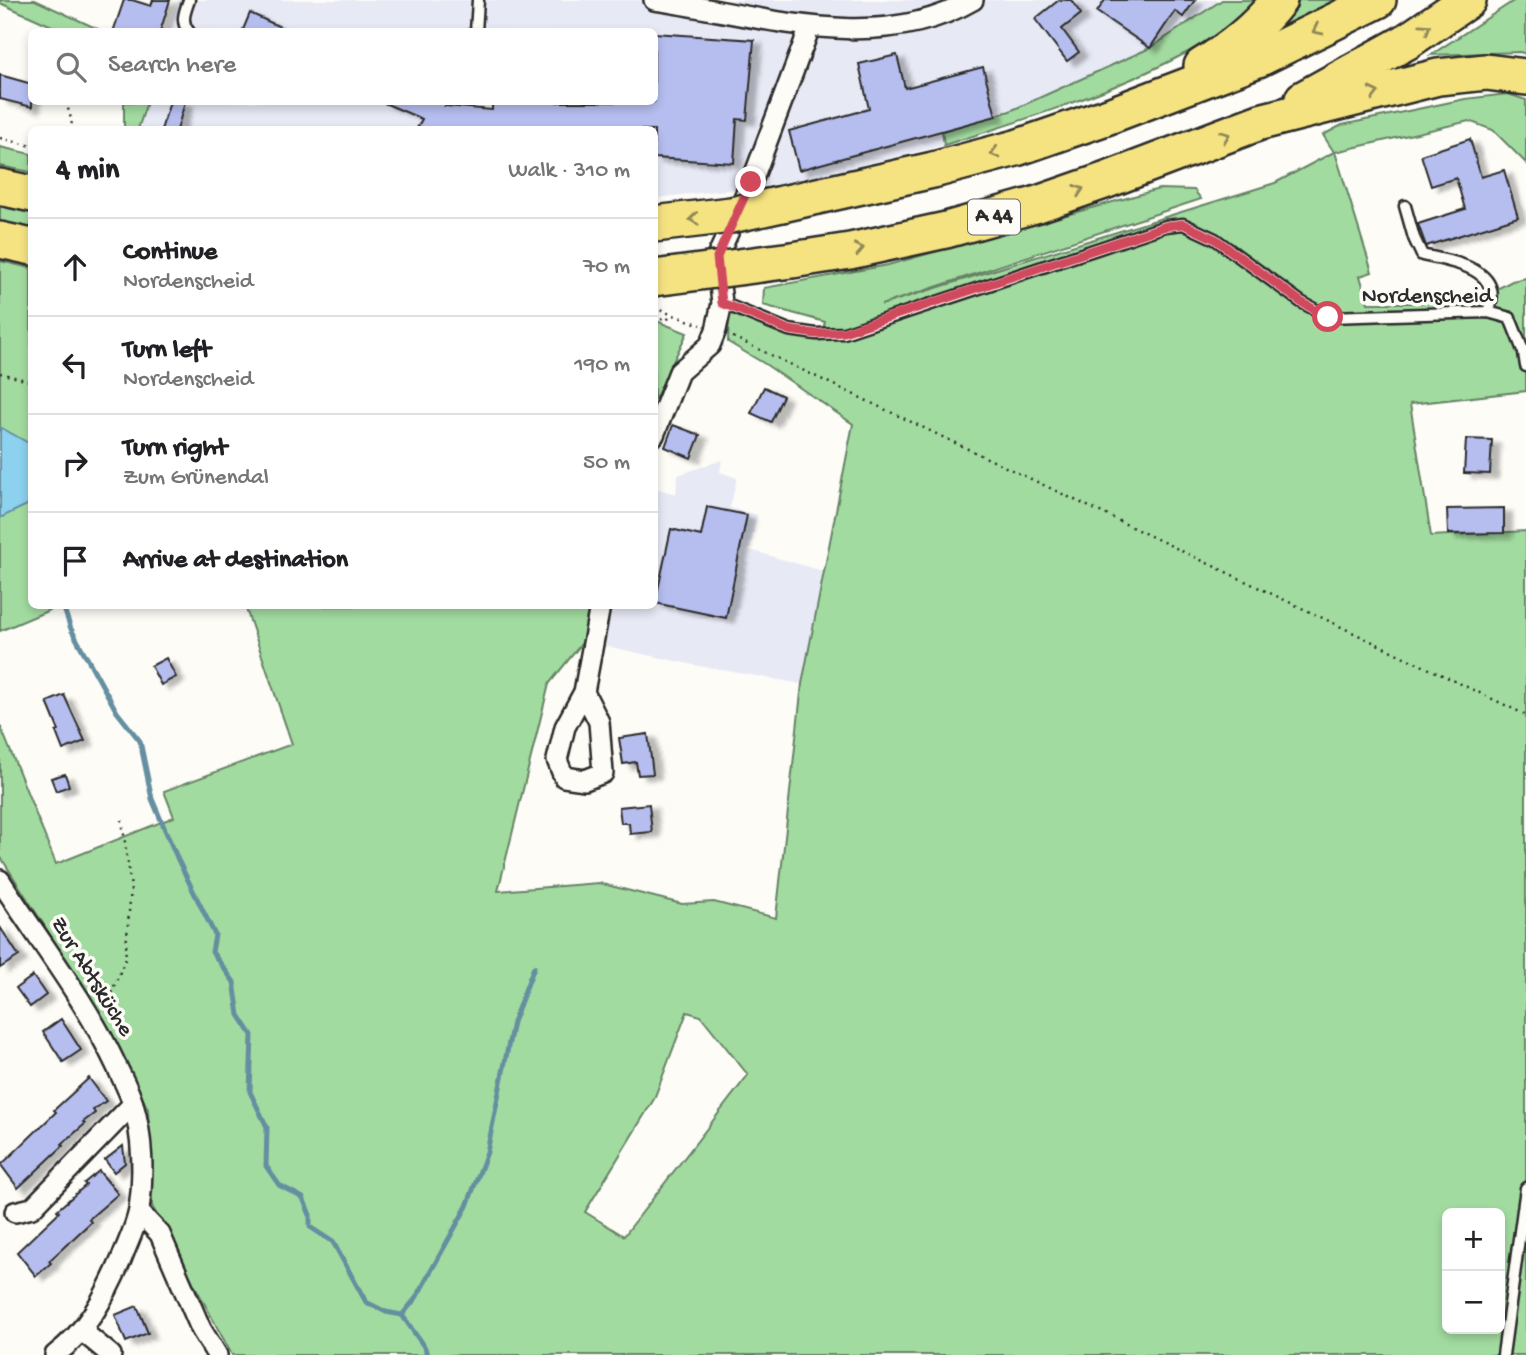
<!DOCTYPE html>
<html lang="en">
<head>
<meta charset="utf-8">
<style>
	:root { --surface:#fff; --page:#f6f6f6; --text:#202124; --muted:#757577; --line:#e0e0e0 }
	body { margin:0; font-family:"Gochi Hand",sans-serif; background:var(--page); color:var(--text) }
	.controls { position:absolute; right:21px; bottom:21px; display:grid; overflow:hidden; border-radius:10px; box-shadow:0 4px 10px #0003 }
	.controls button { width:63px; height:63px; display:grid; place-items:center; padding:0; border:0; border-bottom:2px solid var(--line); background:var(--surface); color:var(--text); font:35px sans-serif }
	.stop { position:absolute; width:21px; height:21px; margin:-16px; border:5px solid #d1495b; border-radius:50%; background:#fff }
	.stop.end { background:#d1495b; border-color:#fff; box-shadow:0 2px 7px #0008 }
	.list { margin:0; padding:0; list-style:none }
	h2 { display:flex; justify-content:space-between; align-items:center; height:91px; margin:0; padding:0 28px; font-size:30px }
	h2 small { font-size:23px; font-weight:400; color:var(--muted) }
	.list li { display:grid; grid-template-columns:46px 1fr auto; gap:21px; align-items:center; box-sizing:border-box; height:98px; padding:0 28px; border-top:2px solid var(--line) }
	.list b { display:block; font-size:26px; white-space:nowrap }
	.list p { margin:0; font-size:23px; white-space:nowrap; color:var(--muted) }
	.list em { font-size:23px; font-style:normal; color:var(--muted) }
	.icon { flex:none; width:38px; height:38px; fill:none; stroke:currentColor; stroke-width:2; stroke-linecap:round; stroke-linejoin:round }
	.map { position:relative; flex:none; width:1526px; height:1355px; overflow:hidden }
	.search { position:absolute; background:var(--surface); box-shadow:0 4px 10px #0003; left:28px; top:28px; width:630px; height:77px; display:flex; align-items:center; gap:18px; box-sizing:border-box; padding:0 24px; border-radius:10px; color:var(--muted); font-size:26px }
	.panel { position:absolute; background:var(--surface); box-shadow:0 4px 10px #0003; left:28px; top:126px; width:630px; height:483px; border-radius:10px }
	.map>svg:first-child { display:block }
	.built { fill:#e7e9f5 }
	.green { fill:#a2dba0; stroke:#668366; stroke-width:2; fill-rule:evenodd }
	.water { fill:#8cd1ee; stroke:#658fa0; stroke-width:2 }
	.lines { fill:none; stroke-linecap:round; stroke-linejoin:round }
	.stream { stroke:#658fa0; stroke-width:5 }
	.building { fill:#b5beef; stroke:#2b2b2b; stroke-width:2; filter:url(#shadow) }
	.service-casing { stroke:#2b2b2b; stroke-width:15 }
	.minor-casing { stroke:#2b2b2b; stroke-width:24 }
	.motorway-casing { stroke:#2b2b2b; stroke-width:40 }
	.path { stroke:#2b2b2b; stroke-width:2.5; stroke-dasharray:2 5; stroke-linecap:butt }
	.service { stroke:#fdfcf7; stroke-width:10 }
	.minor { stroke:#fdfcf7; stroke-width:19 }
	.motorway { stroke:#f5e382; stroke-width:35 }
	.motorway-bridge-casing { stroke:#2b2b2b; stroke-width:40; stroke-linecap:butt }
	.motorway-bridge { stroke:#f5e382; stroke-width:35 }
	.oneway { stroke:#908756 }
	.route { stroke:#d1495b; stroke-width:9 }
	.labels { text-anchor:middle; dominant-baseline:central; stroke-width:7; stroke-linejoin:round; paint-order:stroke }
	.shield { fill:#fdfcf7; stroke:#6a6a68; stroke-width:2 }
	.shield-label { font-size:21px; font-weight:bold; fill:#2b2b2b }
	.street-label { font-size:23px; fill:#2b2b2b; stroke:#fdfcf7 }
</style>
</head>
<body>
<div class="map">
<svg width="1526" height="1355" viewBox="0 0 1526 1355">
	<defs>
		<filter id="shadow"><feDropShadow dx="8" dy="4.5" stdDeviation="2" flood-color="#0004"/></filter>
	</defs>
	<rect width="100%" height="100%" fill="#fdfcf7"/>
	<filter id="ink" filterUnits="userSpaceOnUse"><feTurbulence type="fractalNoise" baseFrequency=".0143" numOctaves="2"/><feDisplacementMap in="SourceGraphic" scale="14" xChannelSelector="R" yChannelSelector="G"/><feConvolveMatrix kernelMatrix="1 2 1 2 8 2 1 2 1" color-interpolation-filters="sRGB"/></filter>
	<g filter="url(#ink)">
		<!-- built -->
		<g class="built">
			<polygon points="178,0 1222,0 1150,48 1010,111 943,131 944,145 788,183 655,198 654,130 138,130 147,102 654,102 654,32 168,31"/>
			<polygon points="722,460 720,472 737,478 730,508 757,515 750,550 826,572 802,684 694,665 601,645 593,606 654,606 655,488 676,494 678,475"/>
		</g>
		<!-- green -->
		<g class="green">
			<polygon points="0,0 35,0 102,31 63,31 0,3"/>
			<path d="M 1222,0 L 1267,0 C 1239,17 1214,38 1186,53 C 1108,94 1027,119 944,145 L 942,131 L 1010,111 L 1150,48 Z"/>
			<polygon points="1287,0 1334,0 1303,20 1246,45"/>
			<polygon points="1515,0 1526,0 1526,54 1520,52 1431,55"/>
			<path d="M 1508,94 L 1526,100 L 1526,163 L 1493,130 L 1469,121 L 1335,152 L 1372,272 L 1360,276 L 1368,303 L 1471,303 L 1512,281 L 1526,278 L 1526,391 L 1410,404 L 1431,536 L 1526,531 L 1526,1355 L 232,1355 L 152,1206 L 148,1109 L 96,1007 L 0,856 L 0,725 L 56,864 L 174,817 L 164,791 L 292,744 L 245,606 L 593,606 L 586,638 L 549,684 L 498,891 L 599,883 L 682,904 L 714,902 L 776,918 L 802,684 L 853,424 L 765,364 L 728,342 L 729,313 L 819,341 L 825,322 L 763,305 L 764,288 L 888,265 L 1159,189 L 1194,190 L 1201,199 L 881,305 L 1275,183 L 1334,152 L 1323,135 L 1342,125 L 1465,99 ZM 687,1012 L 701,1016 L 748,1075 L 624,1236 L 585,1212 L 654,1099 ZM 1447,1213 L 1500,1213 L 1500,1329 L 1447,1329 Z"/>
			<polygon points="124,102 147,102 138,129 124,129"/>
			<polygon points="0,147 31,154 31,172 0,166"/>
			<polygon points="0,205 31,212 31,231 0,224"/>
			<polygon points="0,261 31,268 32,606 59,606 0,631"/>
			<polygon points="654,320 687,333 655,399 654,399"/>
		</g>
		<!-- water -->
		<polygon class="water" points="0,427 32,445 31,503 0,518"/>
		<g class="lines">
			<!-- stream -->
			<g class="stream">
				<polyline points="63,606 71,629 117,712 140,741 152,799 178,860 215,935 212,952 234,982 239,1015 252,1035 250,1092 267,1127 266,1166 279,1185 303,1198 310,1215 310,1227 333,1242 366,1302 386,1312 402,1315 425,1348 427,1355"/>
				<polyline points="402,1315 416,1298 467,1206 487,1152 513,1022 534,967"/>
			</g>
		</g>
		<!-- building -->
		<g class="building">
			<polygon points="124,0 132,0 151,6 153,0 170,0 160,32 113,32"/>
			<polygon points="1059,0 1071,0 1081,14 1062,29 1079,52 1067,61 1035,19"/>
			<polygon points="1105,0 1195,0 1183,17 1175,11 1150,48 1097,12"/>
			<polygon points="250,13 291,32 242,32"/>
			<polygon points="654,33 754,40 747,120 737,119 734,163 654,158 654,130 416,130 422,119 382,102 447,102 445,106 492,110 492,102 654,102"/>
			<polygon points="897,55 905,88 983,67 996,116 799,170 789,131 869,109 859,64"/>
			<polygon points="0,75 32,84 32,107 0,99"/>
			<polygon points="170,102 185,102 177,130 161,130"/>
			<polygon points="1470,139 1481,177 1504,170 1518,217 1426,246 1418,224 1465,209 1456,178 1431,186 1421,155"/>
			<polygon points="764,387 783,396 771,422 751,413"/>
			<polygon points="673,425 700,435 691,458 665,447"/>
			<polygon points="1466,439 1492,440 1490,474 1464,473"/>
			<polygon points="707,507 747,515 726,618 655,603 671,529 701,536"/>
			<polygon points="1504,508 1504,533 1448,534 1447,509"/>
			<polygon points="166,658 176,677 161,685 151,666"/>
			<polygon points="64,695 85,741 63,750 56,732 59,731 47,702"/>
			<polygon points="648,734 653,774 638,775 636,762 623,764 619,738"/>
			<polygon points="65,774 69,786 56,791 51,778"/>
			<polygon points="649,804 652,832 630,834 629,823 621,823 619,807"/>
			<polygon points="0,927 19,956 0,968"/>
			<polygon points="33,976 46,995 30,1007 16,988"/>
			<polygon points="61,1019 81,1050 63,1062 43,1032"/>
			<polygon points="89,1078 106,1101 93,1110 95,1113 83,1122 85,1124 62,1144 63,1146 18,1188 1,1165 56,1112 54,1110"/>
			<polygon points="123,1146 125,1163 114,1172 105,1160"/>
			<polygon points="99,1171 118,1194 89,1219 91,1222 49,1261 51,1263 36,1276 17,1252 59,1212 57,1210 86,1185 84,1183"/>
			<polygon points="137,1306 148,1333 126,1342 115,1315"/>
		</g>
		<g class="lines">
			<!-- service casing -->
			<g class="service-casing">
				<g id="service">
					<path d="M 189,32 C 180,21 185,12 189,0"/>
					<polyline points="476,32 478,0"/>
					<path d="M 1405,206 L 1414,238 L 1422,255 C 1452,262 1506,268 1488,312"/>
					<polyline points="722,303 789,330 816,334 844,333 1166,226 1183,224 1215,239 1301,302 1329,317 1488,312 1510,318 1524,353 1526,366"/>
					<polyline points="1503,1355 1526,1188"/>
				</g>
			</g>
			<!-- minor casing -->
			<g class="minor-casing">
				<g id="minor">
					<path d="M 654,0 C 757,14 875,57 973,0"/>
					<polyline points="654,435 679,372 710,345 716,330 722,303 717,257 754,176 810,27"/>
					<polyline points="584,692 599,722 603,773 585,780 564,777 557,760 565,727 584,692 600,606"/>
					<path d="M 0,880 C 39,941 85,999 116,1065 C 122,1078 129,1090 133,1104 C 143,1137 144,1176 139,1210 C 136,1227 127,1244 121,1260 C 105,1297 87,1331 55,1355"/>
					<polyline points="15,1212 32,1208 133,1104"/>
					<polyline points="139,1212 160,1234 201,1329 217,1355"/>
					<polyline points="82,1331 111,1355"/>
				</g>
			</g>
			<!-- motorway casing -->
			<g class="motorway-casing">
				<g id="motorway">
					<path d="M 1202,66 C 1231,49 1258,27 1279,0"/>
					<polyline points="1303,99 1406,42 1468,0"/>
					<polyline points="0,187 32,194"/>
					<polyline points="782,204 933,170 1016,148 1106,117 1258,59 1378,0"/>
					<polyline points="0,240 32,247"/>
					<polyline points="792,260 850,251 946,230 1035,205 1107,180 1260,122 1438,77 1486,72 1526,77"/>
				</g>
			</g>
			<!-- path -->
			<g class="path">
				<polyline points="66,102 72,122 69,130"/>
				<polyline points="87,102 93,102"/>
				<polyline points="0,138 32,146"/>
				<polyline points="654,308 701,325"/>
				<polyline points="654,318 667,320 672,315"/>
				<polyline points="733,337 1526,715"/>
				<polyline points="0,373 32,382"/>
				<polyline points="106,1006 125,960 131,888 122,820"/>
			</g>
			<!-- service -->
			<use href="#service" class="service"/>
			<!-- minor -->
			<use href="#minor" class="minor"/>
			<!-- motorway -->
			<use href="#motorway" class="motorway"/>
			<!-- motorway-bridge casing -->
			<g class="motorway-bridge-casing">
				<g id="motorway-bridge">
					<polyline points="654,224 731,215 782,204"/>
					<polyline points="654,278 792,260"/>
				</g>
			</g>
			<!-- motorway-bridge -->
			<use href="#motorway-bridge" class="motorway-bridge"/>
		</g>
		<!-- one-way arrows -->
		<defs><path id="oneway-chevron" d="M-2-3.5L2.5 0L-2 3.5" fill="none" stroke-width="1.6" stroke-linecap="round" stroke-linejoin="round" transform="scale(1.75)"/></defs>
		<g class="oneway">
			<use href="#oneway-chevron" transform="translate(1426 28) rotate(-34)"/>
			<use href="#oneway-chevron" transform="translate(1317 30) rotate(154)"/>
			<use href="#oneway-chevron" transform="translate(1374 93) rotate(-14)"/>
			<use href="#oneway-chevron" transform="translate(1225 136) rotate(-21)"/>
			<use href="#oneway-chevron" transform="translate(995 153) rotate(165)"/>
			<use href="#oneway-chevron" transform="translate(1079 190) rotate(-19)"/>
			<use href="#oneway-chevron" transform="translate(694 219) rotate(173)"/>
			<use href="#oneway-chevron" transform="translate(859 249) rotate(-12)"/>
		</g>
	</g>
	<g class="lines" filter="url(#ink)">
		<!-- route -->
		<polyline class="route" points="751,182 717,257 722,303 789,330 816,334 844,332 1166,226 1183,224 1215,239 1301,302 1328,317"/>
	</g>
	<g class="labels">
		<!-- shield labels -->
		<rect class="shield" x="968" y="199.5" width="52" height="35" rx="5"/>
		<g class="shield-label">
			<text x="994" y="217">A 44</text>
		</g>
		<!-- street labels -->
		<g class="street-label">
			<text x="1427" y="297">Nordenscheid</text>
			<text transform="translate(91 977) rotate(58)">Zur Abtsküche</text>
		</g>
	</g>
</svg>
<div class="controls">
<button>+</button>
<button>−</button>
</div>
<div class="stop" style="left:1328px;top:317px"></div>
<div class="stop end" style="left:751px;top:182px"></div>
<div class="search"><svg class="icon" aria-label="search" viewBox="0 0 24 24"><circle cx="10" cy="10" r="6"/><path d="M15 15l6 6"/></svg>Search here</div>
<section class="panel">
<h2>4 min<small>Walk · 310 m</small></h2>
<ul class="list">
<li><svg class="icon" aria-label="ahead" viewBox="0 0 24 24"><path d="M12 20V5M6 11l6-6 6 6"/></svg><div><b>Continue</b><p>Nordenscheid</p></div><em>70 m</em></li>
<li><svg class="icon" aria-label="left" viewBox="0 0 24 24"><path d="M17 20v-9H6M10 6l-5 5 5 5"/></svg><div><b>Turn left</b><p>Nordenscheid</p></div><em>190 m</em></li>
<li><svg class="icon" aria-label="right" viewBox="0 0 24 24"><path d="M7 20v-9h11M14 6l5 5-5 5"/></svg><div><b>Turn right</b><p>Zum Grünendal</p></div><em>50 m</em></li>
<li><svg class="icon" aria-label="arrive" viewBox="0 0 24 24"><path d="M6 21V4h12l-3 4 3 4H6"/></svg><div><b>Arrive at destination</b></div></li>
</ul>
</section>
</div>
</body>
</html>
